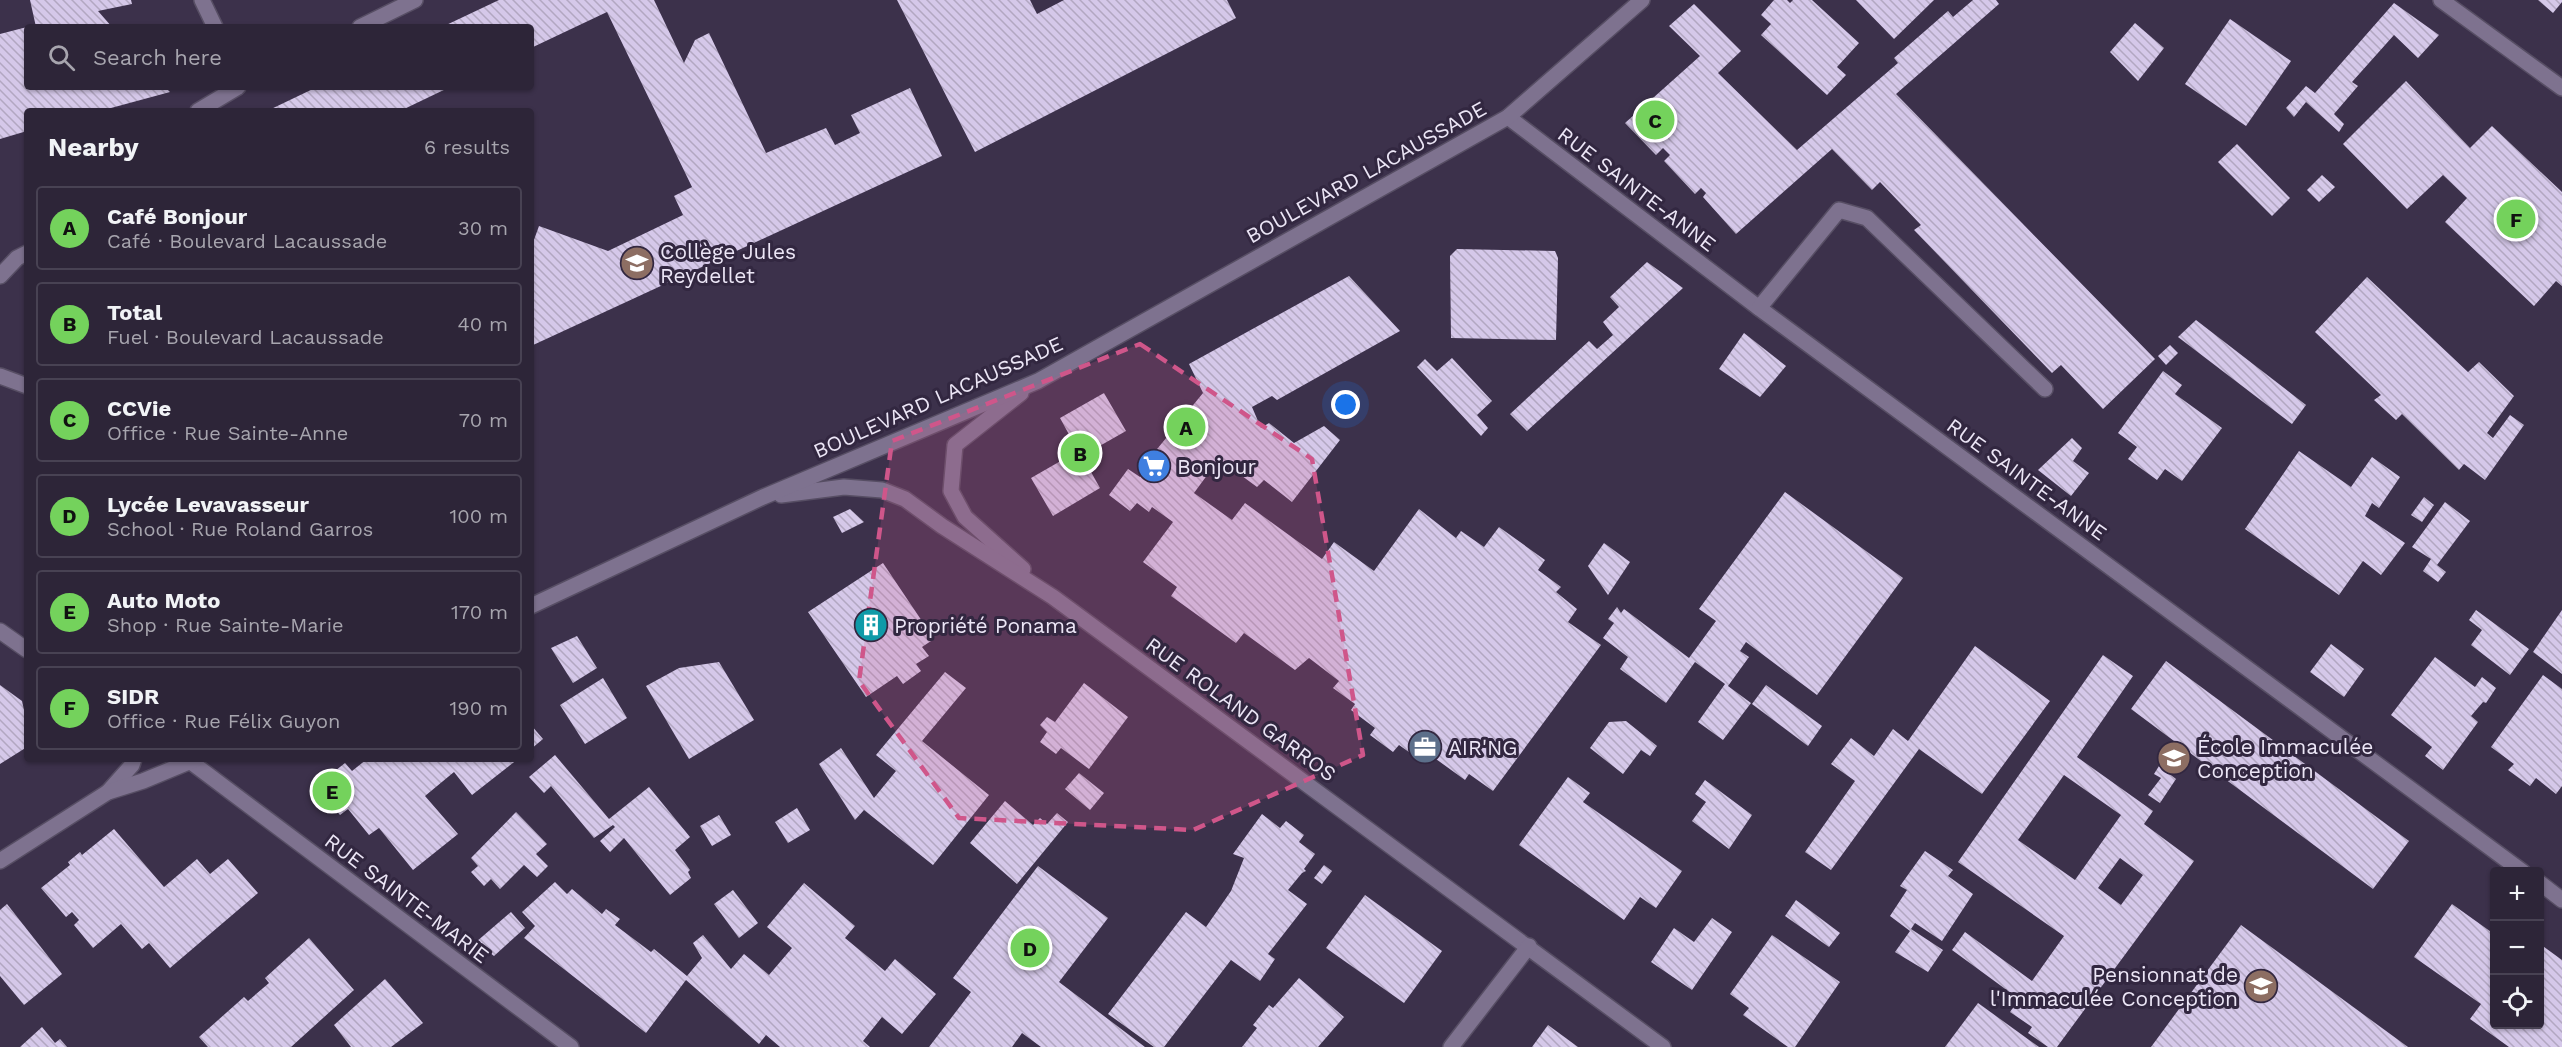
<!DOCTYPE html>
<html lang="en">
<head>
<meta charset="utf-8">
<style>
	:root { --surface:#2d2538; --page:#393143; --text:#f1f3f6; --muted:#a7a5ae; --line:#484253; --accent:#74d25c }
	body { margin:0; font-family:"Work Sans",sans-serif; background:var(--page); color:var(--text) }
	.controls { position:absolute; right:18px; bottom:18px; display:grid; overflow:hidden; border-radius:6px; box-shadow:0 2px 4px #0004 }
	.controls button { width:54px; height:54px; display:grid; place-items:center; padding:0; border:0; border-bottom:2px solid var(--line); background:var(--surface); color:var(--text); font:30px sans-serif }
	.you { position:absolute; left:1346px; top:405px; width:21px; height:21px; margin:-15px; border:4px solid #fff; border-radius:50%; background:#1a73e8; box-shadow:0 0 0 9px #1a73e833 }
	.badge { display:grid; place-items:center; width:39px; height:39px; border-radius:50%; background:var(--accent); color:#111; font-size:20px; font-weight:700 }
	.pin { position:absolute; translate:-50% -50%; border:3px solid #fff; box-shadow:0 2px 6px #0006 }
	.list { margin:0; padding:0; list-style:none }
	h2 { display:flex; justify-content:space-between; align-items:center; height:78px; margin:0; padding:0 24px; font-size:26px }
	h2 small { font-size:20px; font-weight:400; color:var(--muted) }
	.list li { display:grid; grid-template-columns:39px 1fr auto; gap:18px; align-items:center; box-sizing:border-box; height:84px; margin:0 12px 12px; padding:0 12px; border:2px solid var(--line); border-radius:6px }
	.list b { display:block; font-size:22px; white-space:nowrap }
	.list p { margin:0; font-size:20px; white-space:nowrap; color:var(--muted) }
	.list em { font-size:20px; font-style:normal; color:var(--muted) }
	.icon { flex:none; width:33px; height:33px; fill:none; stroke:currentColor; stroke-width:2; stroke-linecap:round; stroke-linejoin:round }
	.map { position:relative; flex:none; width:2562px; height:1047px; overflow:hidden }
	.search { position:absolute; background:var(--surface); box-shadow:0 2px 4px #0004; left:24px; top:24px; width:510px; height:66px; display:flex; align-items:center; gap:15px; box-sizing:border-box; padding:0 21px; border-radius:6px; color:var(--muted); font-size:22px }
	.panel { position:absolute; background:var(--surface); box-shadow:0 2px 4px #0004; left:24px; top:108px; width:510px; height:654px; border-radius:6px }
	.map>svg:first-child { display:block }
	.building { fill:url(#building-back-hatch); fill-rule:evenodd }
	.lines { fill:none; stroke-linecap:round; stroke-linejoin:round }
	.minor-casing { stroke:#574e64; stroke-width:18 }
	.minor { stroke:#7e728f; stroke-width:15 }
	.marked { fill:#cf568a; fill-opacity:0.2; stroke:#cf568a; stroke-width:4.5; stroke-dasharray:12 8; stroke-linejoin:round }
	.labels { text-anchor:middle; dominant-baseline:central; stroke-width:6; stroke-linejoin:round; paint-order:stroke }
	.street-label { font-size:21px; fill:#ece6f6; stroke:#322740 }
	.poi-label { font-size:21px; fill:#ece6f6; stroke:#322740; text-anchor:start }
</style>
</head>
<body>
<div class="map">
<svg width="2562" height="1047" viewBox="0 0 2562 1047">
	<defs>
		<pattern id="building-back-hatch" width="6" height="6" patternUnits="userSpaceOnUse" patternTransform="scale(1.5)"><rect width="6" height="6" fill="#d5c8e9"/><path d="M-1 5l2 2M0 0l6 6M5-1l2 2" fill="none" stroke="#b2a7c1"/></pattern>
	</defs>
	<rect width="100%" height="100%" fill="#3c314b"/>
	<!-- building -->
	<g class="building">
		<polygon points="30,0 131,0 132,4 98,11 112,27 36,27"/>
		<polygon points="499,0 654,0 684,63 695,40 709,33 766,153 826,128 835,145 860,133 851,115 910,88 942,156 531,346 531,248 539,226 608,251 683,215 674,196 692,187 607,12 531,48 531,27 442,27"/>
		<polygon points="897,0 1030,0 1037,14 1064,0 1227,0 1236,18 975,152"/>
		<polygon points="1774,0 1787,0 1790,3 1793,0 1812,0 1859,43 1837,67 1846,75 1827,95 1761,35 1771,24 1761,15"/>
		<polygon points="1856,0 1934,0 1894,39"/>
		<polygon points="1973,0 1996,0 1999,4 1896,94 2155,359 2103,409 2061,365 2052,373 1914,230 1921,225 1880,182 1872,190 1832,149 1736,234 1703,197 1706,193 1701,188 1695,194 1664,161 1670,155 1663,148 1656,155 1625,123 1700,56 1669,26 1694,4 1741,51 1718,73 1797,150 1898,63 1894,58 1948,11 1953,17"/>
		<polygon points="2538,0 2562,0 2562,2 2553,13"/>
		<polygon points="2394,3 2439,35 2418,58 2394,35 2352,82 2358,86 2334,114 2344,124 2339,132 2306,102 2294,117 2286,108 2306,86 2315,93"/>
		<polygon points="2230,19 2291,61 2246,126 2185,84"/>
		<polygon points="2135,23 2164,48 2138,81 2110,52"/>
		<polygon points="27,27 27,87 165,87 170,92 100,111 27,111 27,131 0,139 0,34"/>
		<polygon points="2406,81 2470,148 2492,126 2562,192 2562,286 2556,281 2534,306 2445,222 2467,198 2443,175 2407,209 2343,144"/>
		<polygon points="317,87 450,87 400,111 267,111"/>
		<polygon points="2237,144 2290,198 2272,216 2218,162"/>
		<polygon points="2322,175 2335,187 2319,202 2307,190"/>
		<polygon points="1457,249 1555,251 1558,258 1556,340 1451,338 1450,256"/>
		<polygon points="1647,262 1683,288 1527,431 1510,414 1589,341 1597,349 1613,335 1603,322 1619,307 1610,297"/>
		<polygon points="1349,276 1400,331 1277,400 1272,396 1252,407 1261,428 1269,423 1294,443 1324,426 1340,440 1292,502 1264,480 1257,487 1219,459 1194,493 1232,520 1245,503 1322,559 1334,542 1374,571 1419,509 1456,538 1461,531 1484,547 1499,527 1545,560 1538,570 1561,587 1556,592 1577,609 1568,622 1601,645 1493,791 1469,774 1465,780 1429,754 1423,762 1399,745 1393,752 1370,735 1375,728 1351,710 1355,704 1333,688 1339,681 1309,658 1295,670 1244,633 1236,643 1171,596 1177,587 1143,562 1173,522 1152,507 1149,512 1137,503 1130,511 1109,495 1128,469 1140,477 1147,468 1144,465 1203,393 1189,364"/>
		<polygon points="2367,277 2468,372 2479,362 2514,396 2487,433 2493,438 2510,415 2524,425 2485,480 2464,464 2459,470 2402,414 2396,420 2374,400 2381,395 2315,332"/>
		<polygon points="2196,320 2306,405 2292,424 2178,337"/>
		<polygon points="1744,333 1786,366 1760,397 1719,369"/>
		<polygon points="2170,345 2178,353 2166,365 2158,356"/>
		<polygon points="1452,358 1492,401 1477,415 1488,428 1481,436 1417,367 1425,359 1437,371"/>
		<polygon points="2163,371 2182,385 2175,394 2222,428 2182,481 2165,469 2157,480 2128,459 2137,447 2118,433"/>
		<polygon points="1104,393 1126,431 1082,456 1100,488 1053,516 1031,478 1078,451 1060,418"/>
		<polygon points="2072,438 2082,448 2073,461 2089,473 2071,496 2038,470"/>
		<polygon points="2299,451 2351,487 2372,457 2400,477 2379,508 2372,503 2365,516 2405,543 2381,575 2363,561 2339,595 2245,529"/>
		<polygon points="1785,492 1903,578 1817,695 1746,642 1740,651 1749,657 1728,686 1751,703 1723,740 1698,722 1725,684 1695,662 1666,703 1620,669 1628,657 1603,638 1614,623 1608,619 1617,607 1621,613 1624,609 1689,658 1716,621 1699,609"/>
		<polygon points="2424,497 2434,505 2422,522 2411,515"/>
		<polygon points="2445,502 2470,521 2437,565 2446,572 2438,582 2423,571 2431,559 2412,547"/>
		<polygon points="850,509 864,522 842,533 833,517"/>
		<polygon points="1604,543 1630,562 1608,595 1588,566"/>
		<polygon points="883,563 934,639 922,647 929,656 916,664 921,671 903,684 897,676 866,697 808,612"/>
		<polygon points="2476,610 2529,649 2510,675 2471,645 2482,630 2469,620"/>
		<polygon points="2562,610 2562,674 2533,652"/>
		<polygon points="577,636 597,668 573,683 551,648"/>
		<polygon points="2331,644 2364,669 2344,697 2310,672"/>
		<polygon points="1975,646 2050,701 1982,794 1919,749 1831,870 1805,852 1855,781 1831,764 1851,738 1874,756 1893,729 1908,741"/>
		<path d="M 2103,655 L 2133,676 L 2077,757 L 2153,811 L 2144,824 L 2194,861 L 2057,1047 L 2048,1047 L 2028,1033 L 2032,1027 L 2010,1012 L 2019,999 L 1952,950 L 1965,932 L 2032,981 L 2064,936 L 1958,862 ZM 2064,775 L 2121,815 L 2075,880 L 2018,840 ZM 2120,858 L 2143,875 L 2121,905 L 2098,888 Z"/>
		<polygon points="2435,657 2475,687 2482,677 2496,688 2486,703 2483,702 2471,716 2478,722 2443,770 2425,756 2432,747 2391,715"/>
		<polygon points="2166,661 2409,841 2373,889 2131,709"/>
		<polygon points="719,662 754,720 689,759 646,686 679,668"/>
		<polygon points="945,672 966,688 922,741 989,795 933,865 864,810 855,820 819,764 841,748 874,798 896,771 876,755"/>
		<polygon points="2543,675 2562,689 2562,786 2556,794 2536,778 2530,786 2508,770 2514,764 2491,747"/>
		<polygon points="603,678 627,718 585,744 560,705"/>
		<polygon points="1084,683 1128,717 1089,769 1061,748 1056,754 1040,742 1047,732 1040,725 1047,717 1055,722"/>
		<polygon points="0,685 22,701 27,723 27,747 0,764"/>
		<polygon points="1766,685 1822,726 1808,746 1752,704"/>
		<polygon points="1626,721 1657,746 1650,756 1641,750 1623,774 1590,748 1609,722"/>
		<polygon points="531,725 543,739 531,749"/>
		<polygon points="555,755 609,819 649,787 690,837 675,850 690,870 688,872 691,878 670,895 624,838 610,852 600,841 615,827 613,825 594,838 551,786 544,793 529,777"/>
		<polygon points="367,759 518,759 472,795 454,772 425,796 458,834 413,870 379,828 369,835 348,809 340,815 316,786 345,763 352,771"/>
		<polygon points="2159,766 2176,779 2160,803 2148,795 2161,778 2154,774"/>
		<polygon points="1079,773 1104,793 1090,810 1065,789"/>
		<polygon points="1568,777 1590,793 1583,802 1682,871 1656,908 1640,897 1624,920 1519,845"/>
		<polygon points="1705,780 1752,815 1729,849 1692,821 1706,802 1695,794"/>
		<polygon points="1005,801 1033,825 1040,818 1047,824 1057,813 1068,822 1017,884 970,843"/>
		<polygon points="797,808 810,830 788,843 775,822"/>
		<polygon points="516,812 547,844 536,854 548,866 537,877 524,865 500,889 491,879 484,886 471,872 478,866 471,858"/>
		<polygon points="1262,814 1280,828 1286,821 1304,835 1299,842 1315,854 1304,869 1306,871 1302,873 1288,890 1307,904 1268,954 1275,959 1260,981 1231,960 1164,1047 1154,1047 1108,1014 1186,912 1206,927 1231,891 1244,858 1233,854"/>
		<polygon points="719,815 731,835 712,846 700,826"/>
		<polygon points="114,829 164,887 197,859 210,874 228,859 258,893 170,968 149,943 142,949 121,924 93,948 74,925 79,920 72,912 66,917 41,888 70,865 68,862 80,852 82,855"/>
		<polygon points="1925,851 1953,870 1948,876 1973,894 1942,941 1915,923 1911,929 1943,950 1928,972 1895,952 1910,931 1890,916 1907,890 1900,886"/>
		<polygon points="1324,865 1332,871 1322,884 1314,878"/>
		<polygon points="1038,866 1108,918 1059,982 1145,1047 1041,1047 1022,1033 1012,1047 929,1047 971,992 953,978"/>
		<polygon points="555,882 567,894 572,889 602,914 606,909 620,919 615,925 651,952 654,949 687,976 702,958 693,943 703,935 731,969 744,954 769,975 792,948 767,927 804,883 855,926 845,938 885,971 895,959 936,994 902,1034 882,1017 863,1041 870,1047 780,1047 766,1035 759,1044 686,980 646,1033 524,938 535,926 522,912"/>
		<polygon points="733,890 758,923 739,938 714,904"/>
		<polygon points="1365,895 1442,951 1404,1003 1326,948"/>
		<polygon points="1796,900 1840,933 1829,947 1785,916"/>
		<polygon points="7,904 62,974 24,1005 0,976 0,910"/>
		<polygon points="2452,904 2494,934 2494,1024 2540,1024 2540,944 2562,960 2562,1047 2509,1047 2470,1019 2481,1004 2414,957"/>
		<polygon points="511,912 525,928 494,956 476,942"/>
		<polygon points="1712,918 1732,932 1692,990 1651,962 1674,928 1694,942"/>
		<polygon points="2241,925 2408,1047 2151,1047"/>
		<polygon points="1772,935 1840,982 1795,1047 1788,1047 1743,1015 1749,1008 1730,994"/>
		<polygon points="309,938 354,990 291,1047 208,1047 199,1037 244,997 248,1001 269,983 265,978"/>
		<polygon points="1299,978 1344,1017 1318,1047 1242,1047 1257,1028 1253,1025 1269,1005 1273,1008"/>
		<polygon points="385,979 423,1023 391,1047 351,1047 334,1025"/>
		<polygon points="1978,1003 2039,1047 1945,1047"/>
		<polygon points="1548,1025 1578,1047 1532,1047"/>
		<polygon points="42,1027 55,1043 60,1039 67,1047 20,1047"/>
	</g>
	<g class="lines">
		<!-- minor casing -->
		<g class="minor-casing">
			<g id="minor">
				<polyline points="202,0 215,27"/>
				<polyline points="2441,0 2562,88"/>
				<polyline points="360,27 415,0"/>
				<polyline points="198,111 238,87"/>
				<polyline points="1508,117 1759,308 2523,872"/>
				<polyline points="0,276 17,258 27,253"/>
				<polyline points="1759,308 1839,210 1867,218 2045,389"/>
				<polyline points="0,376 27,386"/>
				<polyline points="1021,393 955,445 951,491 965,517 1023,569"/>
				<polyline points="781,495 844,487 882,490 905,499 942,526 1053,597 1663,1047"/>
				<polyline points="531,606 763,497 1038,381 1508,117 1642,0"/>
				<polyline points="0,631 27,650"/>
				<polyline points="187,759 571,1047"/>
				<polyline points="108,792 132,765 134,759"/>
				<polyline points="0,861 108,792 143,781 196,759"/>
				<polyline points="2540,883 2562,900"/>
				<polyline points="1451,1047 1529,946"/>
			</g>
		</g>
		<!-- minor -->
		<use href="#minor" class="minor"/>
	</g>
	<!-- marked area -->
	<path class="marked" d="M 1140,344 L 1312,459 L 1363,755 L 1193,830 L 959,818 L 859,681 L 892,441 Z"/>
	<!-- icons -->
	<defs>
		<g id="school-disc" transform="scale(1.725)"><circle r="9.5" fill="#8d6e63" stroke="#322740"/><path d="M0-5L7-2L0 1L-7-2ZM-4 1L0 2.5L4 1V4Q0 6-4 4Z" fill="#fff"/></g>
		<g id="supermarket-disc" transform="scale(1.725)"><circle r="9.5" fill="#3f7fe0" stroke="#322740"/><path d="M-6-5.5h2.5l.6 2H6L4.5 2H-2.5L-4.4-4H-6ZM-1.5 3.2a1.3 1.3 0 1 0 .1 0ZM3 3.2a1.3 1.3 0 1 0 .1 0Z" fill="#fff"/></g>
		<g id="building-disc" transform="scale(1.725)"><circle r="9.5" fill="#0f9aa8" stroke="#322740"/><path d="M-4-6H4V6H1V3H-1V6H-4ZM-2.5-4.3h1.7v1.8h-1.7ZM.8-4.3h1.7v1.8H.8ZM-2.5-1h1.7V.8h-1.7ZM.8-1h1.7V.8H.8Z" fill="#fff"/></g>
		<g id="office-disc" transform="scale(1.725)"><circle r="9.5" fill="#5c6f8a" stroke="#322740"/><path d="M-6-3h4V-5.5h4V-3h4V5H-6ZM-1-4.5V-3h2v-1.5ZM-6 0V1H6V0Z" fill="#fff"/></g>
	</defs>
	<g fill-rule="evenodd">
		<use href="#school-disc" x="637" y="263"/>
		<use href="#supermarket-disc" x="1154" y="466"/>
		<use href="#building-disc" x="871" y="625"/>
		<use href="#office-disc" x="1425" y="747"/>
		<use href="#school-disc" x="2174" y="758"/>
		<use href="#school-disc" x="2261" y="986"/>
	</g>
	<g class="labels">
		<!-- street labels -->
		<g class="street-label">
			<text transform="translate(1366 172) rotate(-29)">BOULEVARD LACAUSSADE</text>
			<text transform="translate(1637 189) rotate(37)">RUE SAINTE-ANNE</text>
			<text transform="translate(938 397) rotate(-24)">BOULEVARD LACAUSSADE</text>
			<text transform="translate(2027 479) rotate(36)">RUE SAINTE-ANNE</text>
			<text transform="translate(1241 709) rotate(36)">RUE ROLAND GARROS</text>
			<text transform="translate(407 898) rotate(37)">RUE SAINTE-MARIE</text>
		</g>
		<!-- poi labels -->
		<g class="poi-label">
			<text x="660" y="251">Collège Jules<tspan x="660" dy="24">Reydellet</tspan></text>
			<text x="1177" y="466">Bonjour</text>
			<text x="894" y="625">Propriété Ponama</text>
			<text x="2197" y="746">École Immaculée<tspan x="2197" dy="24">Conception</tspan></text>
			<text x="1448" y="747">AIR'NG</text>
			<text x="2238" y="974" text-anchor="end">Pensionnat de<tspan x="2238" dy="24">l'Immaculée Conception</tspan></text>
		</g>
	</g>
</svg>
<div class="controls">
<button>+</button>
<button>−</button>
<button><svg class="icon" aria-label="locate" viewBox="0 0 24 24"><circle cx="12" cy="12" r="6"/><path d="M12 2v4M12 18v4M2 12h4M18 12h4"/></svg></button>
</div>
<div class="you"></div>
<div class="pin badge" style="left:1186px;top:427px">A</div>
<div class="pin badge" style="left:1080px;top:453px">B</div>
<div class="pin badge" style="left:1655px;top:120px">C</div>
<div class="pin badge" style="left:1030px;top:948px">D</div>
<div class="pin badge" style="left:332px;top:791px">E</div>
<div class="pin badge" style="left:2516px;top:219px">F</div>
<div class="search"><svg class="icon" aria-label="search" viewBox="0 0 24 24"><circle cx="10" cy="10" r="6"/><path d="M15 15l6 6"/></svg>Search here</div>
<section class="panel">
<h2>Nearby<small>6 results</small></h2>
<ul class="list">
<li><span class="badge">A</span><div><b>Café Bonjour</b><p>Café · Boulevard Lacaussade</p></div><em>30 m</em></li>
<li><span class="badge">B</span><div><b>Total</b><p>Fuel · Boulevard Lacaussade</p></div><em>40 m</em></li>
<li><span class="badge">C</span><div><b>CCVie</b><p>Office · Rue Sainte-Anne</p></div><em>70 m</em></li>
<li><span class="badge">D</span><div><b>Lycée Levavasseur</b><p>School · Rue Roland Garros</p></div><em>100 m</em></li>
<li><span class="badge">E</span><div><b>Auto Moto</b><p>Shop · Rue Sainte-Marie</p></div><em>170 m</em></li>
<li><span class="badge">F</span><div><b>SIDR</b><p>Office · Rue Félix Guyon</p></div><em>190 m</em></li>
</ul>
</section>
</div>
</body>
</html>
